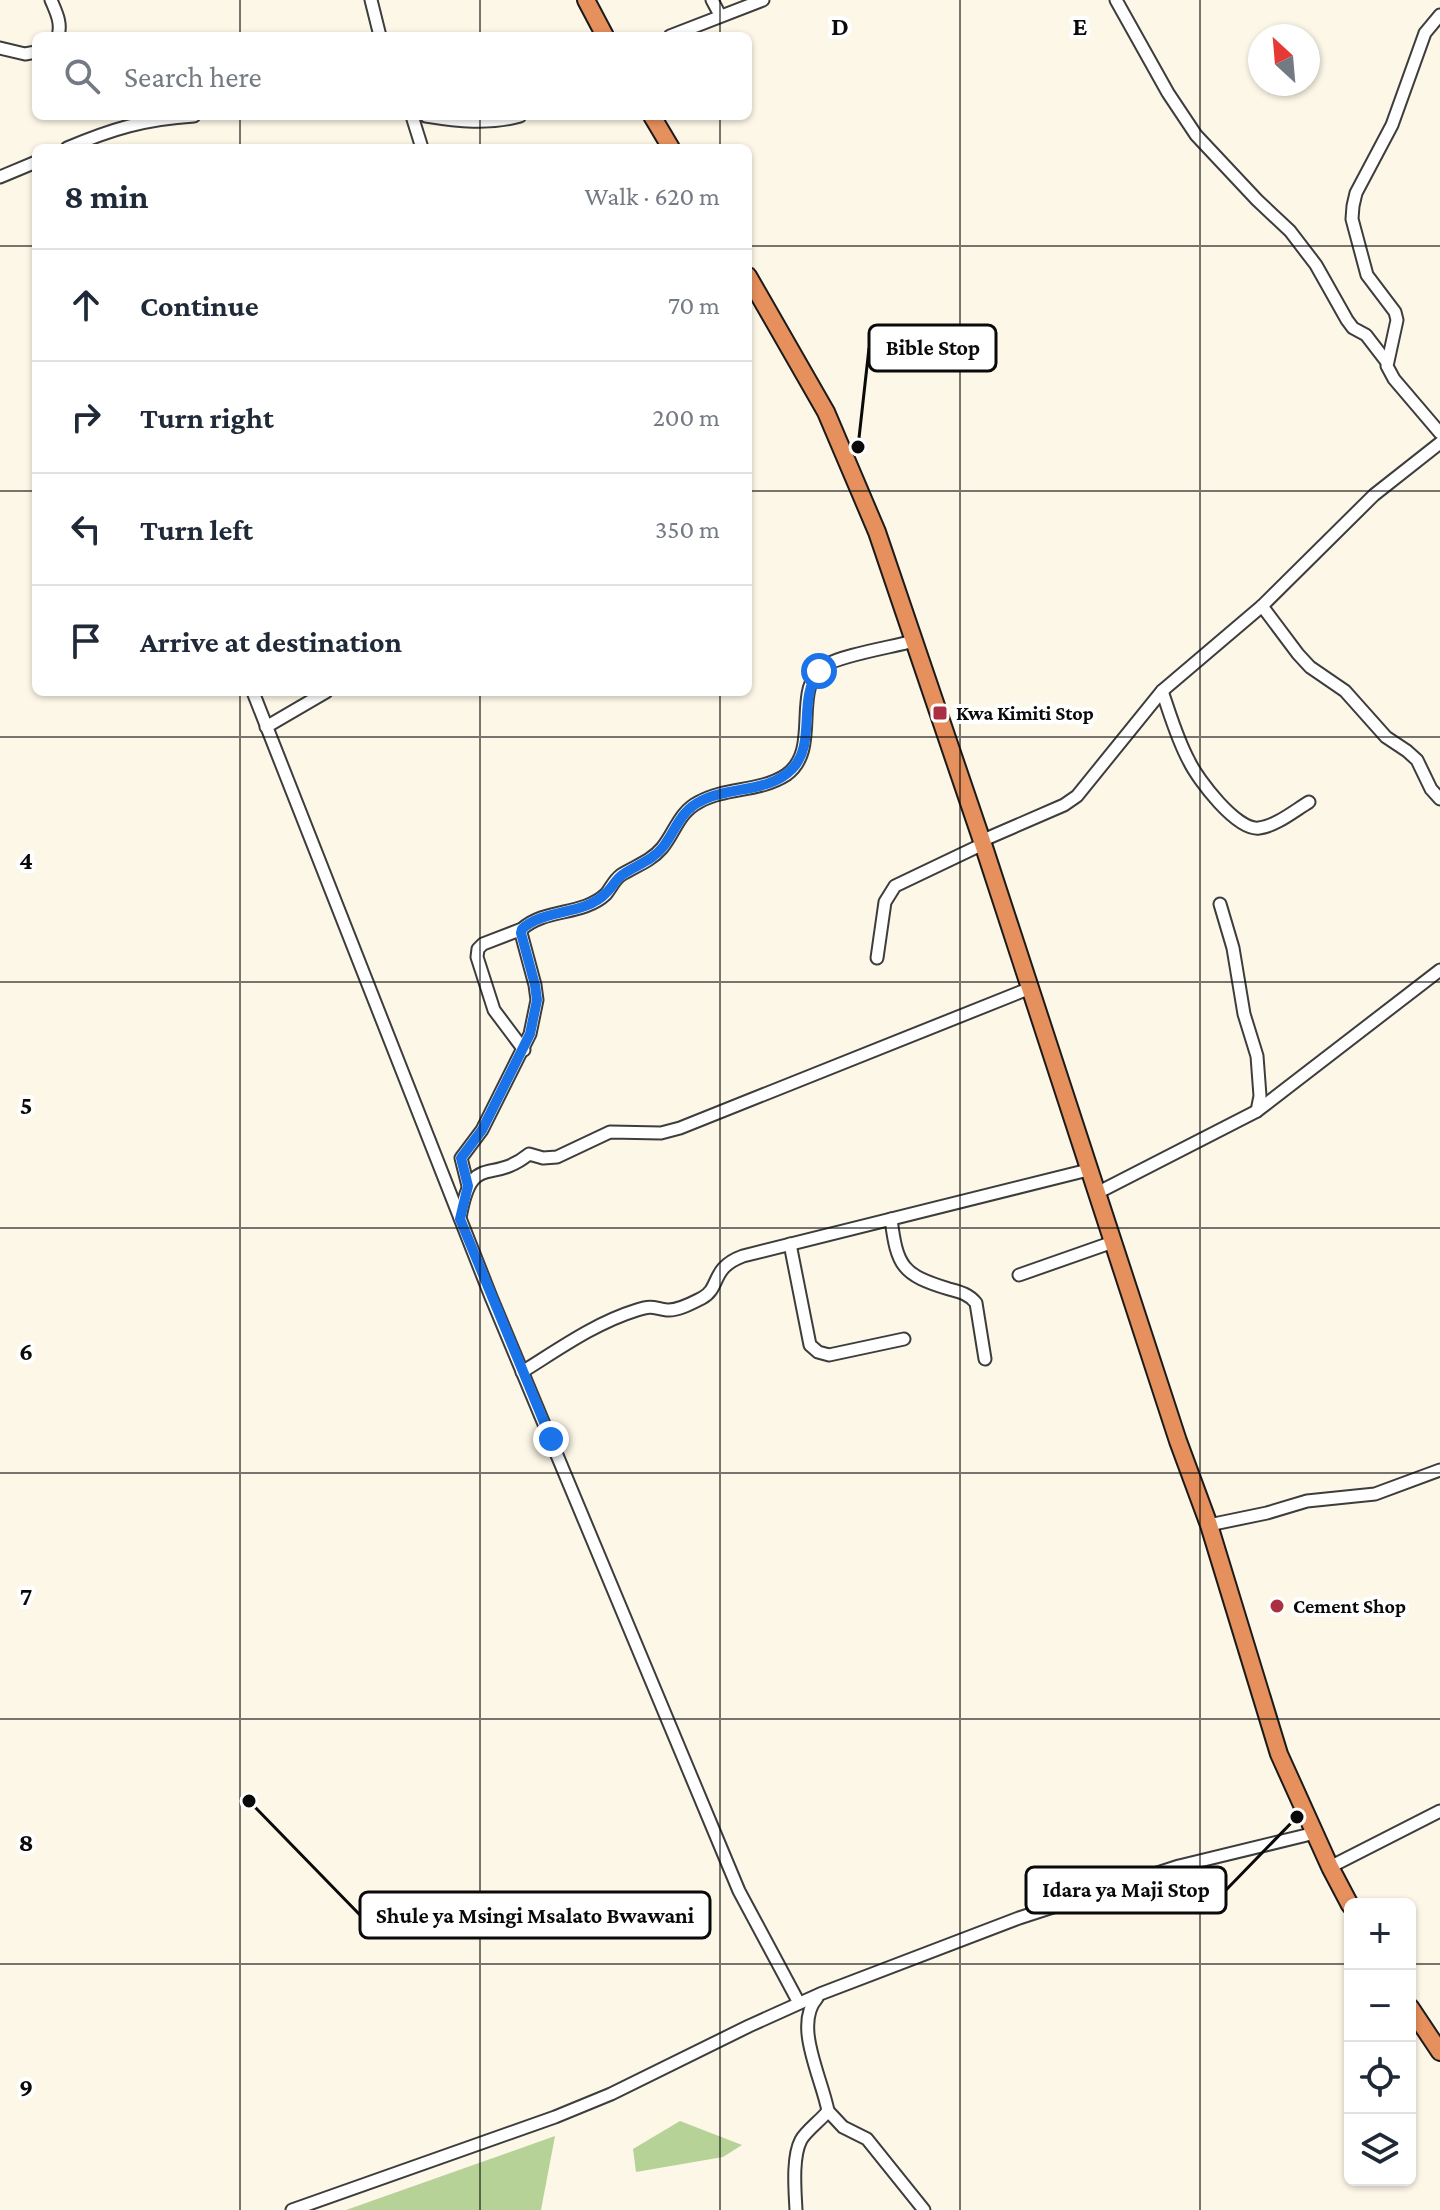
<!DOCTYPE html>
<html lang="en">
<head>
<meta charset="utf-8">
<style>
	:root { --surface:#fff; --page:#f6f6f7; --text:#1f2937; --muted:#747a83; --line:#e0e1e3 }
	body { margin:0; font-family:"Crimson Pro",serif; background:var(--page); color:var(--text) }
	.controls { position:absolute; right:24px; bottom:24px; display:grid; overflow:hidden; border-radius:12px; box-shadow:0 2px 6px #0004 }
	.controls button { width:72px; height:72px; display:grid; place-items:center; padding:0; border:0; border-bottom:2px solid var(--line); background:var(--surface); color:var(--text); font:40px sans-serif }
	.compass { position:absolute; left:1248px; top:24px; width:72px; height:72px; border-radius:50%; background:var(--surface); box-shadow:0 2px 6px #0004; rotate:334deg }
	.stop { position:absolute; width:24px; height:24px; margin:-18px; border:6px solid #1a73e8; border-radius:50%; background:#fff }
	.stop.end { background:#1a73e8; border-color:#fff; box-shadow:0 2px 8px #0008 }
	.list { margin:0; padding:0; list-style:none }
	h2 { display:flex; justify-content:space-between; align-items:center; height:104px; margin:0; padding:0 32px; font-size:34px }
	h2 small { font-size:26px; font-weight:400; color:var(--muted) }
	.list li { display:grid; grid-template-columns:52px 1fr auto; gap:24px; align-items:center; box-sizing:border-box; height:112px; padding:0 32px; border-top:2px solid var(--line) }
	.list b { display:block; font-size:30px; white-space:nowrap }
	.list em { font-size:26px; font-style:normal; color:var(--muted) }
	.icon { flex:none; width:44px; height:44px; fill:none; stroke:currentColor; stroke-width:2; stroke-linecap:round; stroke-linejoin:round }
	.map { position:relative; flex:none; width:1440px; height:2210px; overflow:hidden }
	.search { position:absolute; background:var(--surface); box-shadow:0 2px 6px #0004; left:32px; top:32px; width:720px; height:88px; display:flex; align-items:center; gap:20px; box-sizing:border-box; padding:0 28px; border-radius:12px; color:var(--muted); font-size:30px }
	.panel { position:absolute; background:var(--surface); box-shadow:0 2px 6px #0004; left:32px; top:144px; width:720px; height:552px; border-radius:12px }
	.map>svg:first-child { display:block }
	.forest { fill:#b7d297 }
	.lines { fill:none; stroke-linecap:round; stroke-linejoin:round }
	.minor-casing { stroke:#3d3d3d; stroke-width:15 }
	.highway-casing { stroke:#1b1b1b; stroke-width:20 }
	.minor { stroke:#fff; stroke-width:11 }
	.highway { stroke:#e6905d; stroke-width:16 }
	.route { stroke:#1a73e8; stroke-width:10 }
	.grid { fill:none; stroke:#0a0a0a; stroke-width:2; stroke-opacity:0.55 }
	.poi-dot { fill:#ab3041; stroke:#fff; stroke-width:3 }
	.labels { text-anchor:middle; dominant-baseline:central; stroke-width:8; stroke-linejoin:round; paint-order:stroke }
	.poi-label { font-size:20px; font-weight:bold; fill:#0a0a0a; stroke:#fff; text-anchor:start }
	.grid-label { font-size:26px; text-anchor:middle; font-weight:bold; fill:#0a0a0a; stroke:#fff; stroke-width:8; stroke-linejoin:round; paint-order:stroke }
	.leader { fill:none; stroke:#0a0a0a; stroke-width:3 }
	.callout-dot { fill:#0a0a0a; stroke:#fff; stroke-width:3 }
	.callout { fill:#fff; stroke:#0a0a0a; stroke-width:3 }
	.callout-label { font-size:22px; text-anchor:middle; font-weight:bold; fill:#0a0a0a }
</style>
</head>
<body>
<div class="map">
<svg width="1440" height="2210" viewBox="0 0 1440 2210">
	<rect width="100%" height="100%" fill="#fdf7e8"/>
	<!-- forest -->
	<g class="forest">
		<polygon points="680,2121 742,2145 723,2157 636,2172 633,2149"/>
		<polygon points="555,2136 541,2210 346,2210"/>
	</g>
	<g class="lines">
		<!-- minor casing -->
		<g class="minor-casing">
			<g id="minor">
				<path d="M 51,0 C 56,12 62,23 58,36"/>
				<polyline points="371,0 380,36"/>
				<polyline points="712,0 720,15"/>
				<polyline points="1116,0 1168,93 1196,135 1257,200 1290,231 1316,265 1347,320 1353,328 1366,335 1386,361"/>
				<polyline points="1440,15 1425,33 1392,125 1356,193 1353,206 1352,219 1367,275 1395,312 1397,320 1387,366 1394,379 1440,433"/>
				<polyline points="670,36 763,0"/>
				<polyline points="0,48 25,54 36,52"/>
				<polyline points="412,116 422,148"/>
				<path d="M 426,116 C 457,121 489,125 520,116"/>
				<path d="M 67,148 C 112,129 145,119 194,116"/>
				<polyline points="0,177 36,162"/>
				<polyline points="1262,606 1298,654 1310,667 1345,691 1386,737 1407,751 1417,760 1431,789 1440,799"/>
				<path d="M 1162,691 C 1170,714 1177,739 1189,761 C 1198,780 1237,831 1259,828 C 1276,826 1294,811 1309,802"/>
				<polyline points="253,692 491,1297 739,1891 799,2003"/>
				<polyline points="266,727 326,692"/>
				<polyline points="981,841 1064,805 1077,796 1162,691 1262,606 1374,495 1440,443"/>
				<polyline points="1220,904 1233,948 1244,1014 1257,1056 1260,1096 1257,1111"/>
				<polyline points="522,929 483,944 478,949 477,957 494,1010 524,1050"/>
				<polyline points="877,958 885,902 895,886 983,844"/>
				<path d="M 468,1186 L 461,1158 L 482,1130 L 530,1034 L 537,1000 L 535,985 L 521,933 L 522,929 C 545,908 583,916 606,894 C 611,888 614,880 621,875 C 635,866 650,862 662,848 C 675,832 679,812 699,802 C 726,787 760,792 786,775 C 823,749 789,687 826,665 C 842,655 892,647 914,641"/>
				<polyline points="1097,1193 1257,1111 1440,970"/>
				<path d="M 460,1218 C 472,1150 490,1186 529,1154 L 543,1158 L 557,1157 L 610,1132 L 661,1133 L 680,1128 L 1028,989"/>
				<path d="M 891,1219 C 897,1266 902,1275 949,1289 C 960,1292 969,1294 976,1303 L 985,1359"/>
				<polyline points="790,1244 810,1345 818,1352 829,1355 904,1339"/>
				<polyline points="1019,1275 1113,1242"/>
				<path d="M 522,1372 C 559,1349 595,1323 637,1310 C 653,1305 653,1308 667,1310 C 678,1311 692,1303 702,1298 C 721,1288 710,1268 743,1256 L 1088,1170"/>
				<polyline points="1209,1525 1267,1513 1307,1501 1375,1494 1440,1470"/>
				<polyline points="1330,1867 1440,1811"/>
				<polyline points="828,2111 843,2127 867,2139 924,2210"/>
				<polyline points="292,2210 555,2117 611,2094 749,2026 820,1994 1019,1918 1179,1866 1315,1833"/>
				<path d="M 796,2210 C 795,2190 792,2157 801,2140 C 806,2131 821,2120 828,2111 C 822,2078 793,2025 817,1998"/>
			</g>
		</g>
		<!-- highway casing -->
		<g class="highway-casing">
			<g id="highway">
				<polyline points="586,0 605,36"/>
				<polyline points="652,116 671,148"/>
				<polyline points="748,276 826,412 877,532 983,844 1178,1441 1209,1525 1279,1754 1330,1867 1350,1905"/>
				<polyline points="1410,2007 1440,2052"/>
			</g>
		</g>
		<!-- minor -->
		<use href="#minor" class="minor"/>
		<!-- highway -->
		<use href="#highway" class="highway"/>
	</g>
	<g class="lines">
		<!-- route -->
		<path class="route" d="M 551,1439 L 460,1219 L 468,1186 L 461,1158 L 482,1130 L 530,1034 L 537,1000 L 535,985 L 521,933 L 522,929 C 545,908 584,916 606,893 C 612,888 615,880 622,875 C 636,865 652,861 663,847 C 676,830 680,811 701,801 C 729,786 769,793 792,769 C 817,744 797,699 819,671"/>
	</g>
	<!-- grid -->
	<path class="grid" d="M 240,0 L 240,36M 480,0 L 480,36M 720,0 L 720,36M 960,0 L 960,2210M 1200,0 L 1200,2210M 240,116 L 240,148M 480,116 L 480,148M 720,116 L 720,148M 0,246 L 36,246M 748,246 L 1440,246M 0,491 L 36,491M 748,491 L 1440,491M 240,692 L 240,2210M 480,692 L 480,2210M 720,692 L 720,2210M 0,737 L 1440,737M 0,982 L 1440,982M 0,1228 L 1440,1228M 0,1473 L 1440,1473M 0,1719 L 1440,1719M 0,1964 L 1350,1964M 1410,1964 L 1440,1964"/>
	<!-- markers -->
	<g class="poi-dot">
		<rect x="932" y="705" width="16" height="16" rx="4"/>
		<circle cx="1277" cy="1606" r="8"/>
	</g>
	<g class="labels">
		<!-- poi labels -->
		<g class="poi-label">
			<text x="956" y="713">Kwa Kimiti Stop</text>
			<text x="1293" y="1606">Cement Shop</text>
		</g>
	</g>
	<g class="grid-label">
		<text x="840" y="35">D</text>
		<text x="1080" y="35">E</text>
		<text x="26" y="869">4</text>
		<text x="26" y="1114">5</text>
		<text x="26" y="1360">6</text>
		<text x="26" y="1605">7</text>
		<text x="26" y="1851">8</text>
		<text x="26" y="2096">9</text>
	</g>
	<!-- callouts -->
	<path class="leader" d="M858 447L869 348M1297 1817L1226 1890M249 1801L360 1915"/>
	<g class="callout-dot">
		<circle cx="858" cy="447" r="8"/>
		<circle cx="1297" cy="1817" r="8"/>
		<circle cx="249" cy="1801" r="8"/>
	</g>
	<g class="callout">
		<rect x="869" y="325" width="127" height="46" rx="8"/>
		<rect x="1026" y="1867" width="200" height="46" rx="8"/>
		<rect x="360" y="1892" width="350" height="46" rx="8"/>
	</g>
	<g class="callout-label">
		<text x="933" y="355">Bible Stop</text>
		<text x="1126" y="1897">Idara ya Maji Stop</text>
		<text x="535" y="1923">Shule ya Msingi Msalato Bwawani</text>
	</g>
</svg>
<div class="controls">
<button>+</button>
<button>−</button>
<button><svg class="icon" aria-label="locate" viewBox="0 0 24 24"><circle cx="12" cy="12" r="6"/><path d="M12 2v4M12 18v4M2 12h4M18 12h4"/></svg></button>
<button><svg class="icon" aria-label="layers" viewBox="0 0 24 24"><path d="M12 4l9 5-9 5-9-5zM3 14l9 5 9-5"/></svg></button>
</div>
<svg class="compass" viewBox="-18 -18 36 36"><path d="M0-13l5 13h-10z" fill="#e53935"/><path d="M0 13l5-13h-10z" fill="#747a83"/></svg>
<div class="stop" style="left:819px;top:671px"></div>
<div class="stop end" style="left:551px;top:1439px"></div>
<div class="search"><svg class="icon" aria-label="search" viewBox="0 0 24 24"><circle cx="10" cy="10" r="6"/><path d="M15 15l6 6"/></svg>Search here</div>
<section class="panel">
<h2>8 min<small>Walk · 620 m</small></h2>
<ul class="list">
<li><svg class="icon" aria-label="ahead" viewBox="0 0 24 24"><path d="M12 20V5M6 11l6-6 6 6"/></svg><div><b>Continue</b></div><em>70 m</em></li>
<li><svg class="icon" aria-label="right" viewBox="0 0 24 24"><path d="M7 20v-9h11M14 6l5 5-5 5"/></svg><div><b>Turn right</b></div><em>200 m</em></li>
<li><svg class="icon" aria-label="left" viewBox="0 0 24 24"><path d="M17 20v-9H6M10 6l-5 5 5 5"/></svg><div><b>Turn left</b></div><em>350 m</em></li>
<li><svg class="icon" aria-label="arrive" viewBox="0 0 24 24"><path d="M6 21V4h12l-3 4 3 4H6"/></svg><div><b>Arrive at destination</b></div></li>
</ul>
</section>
</div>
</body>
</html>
